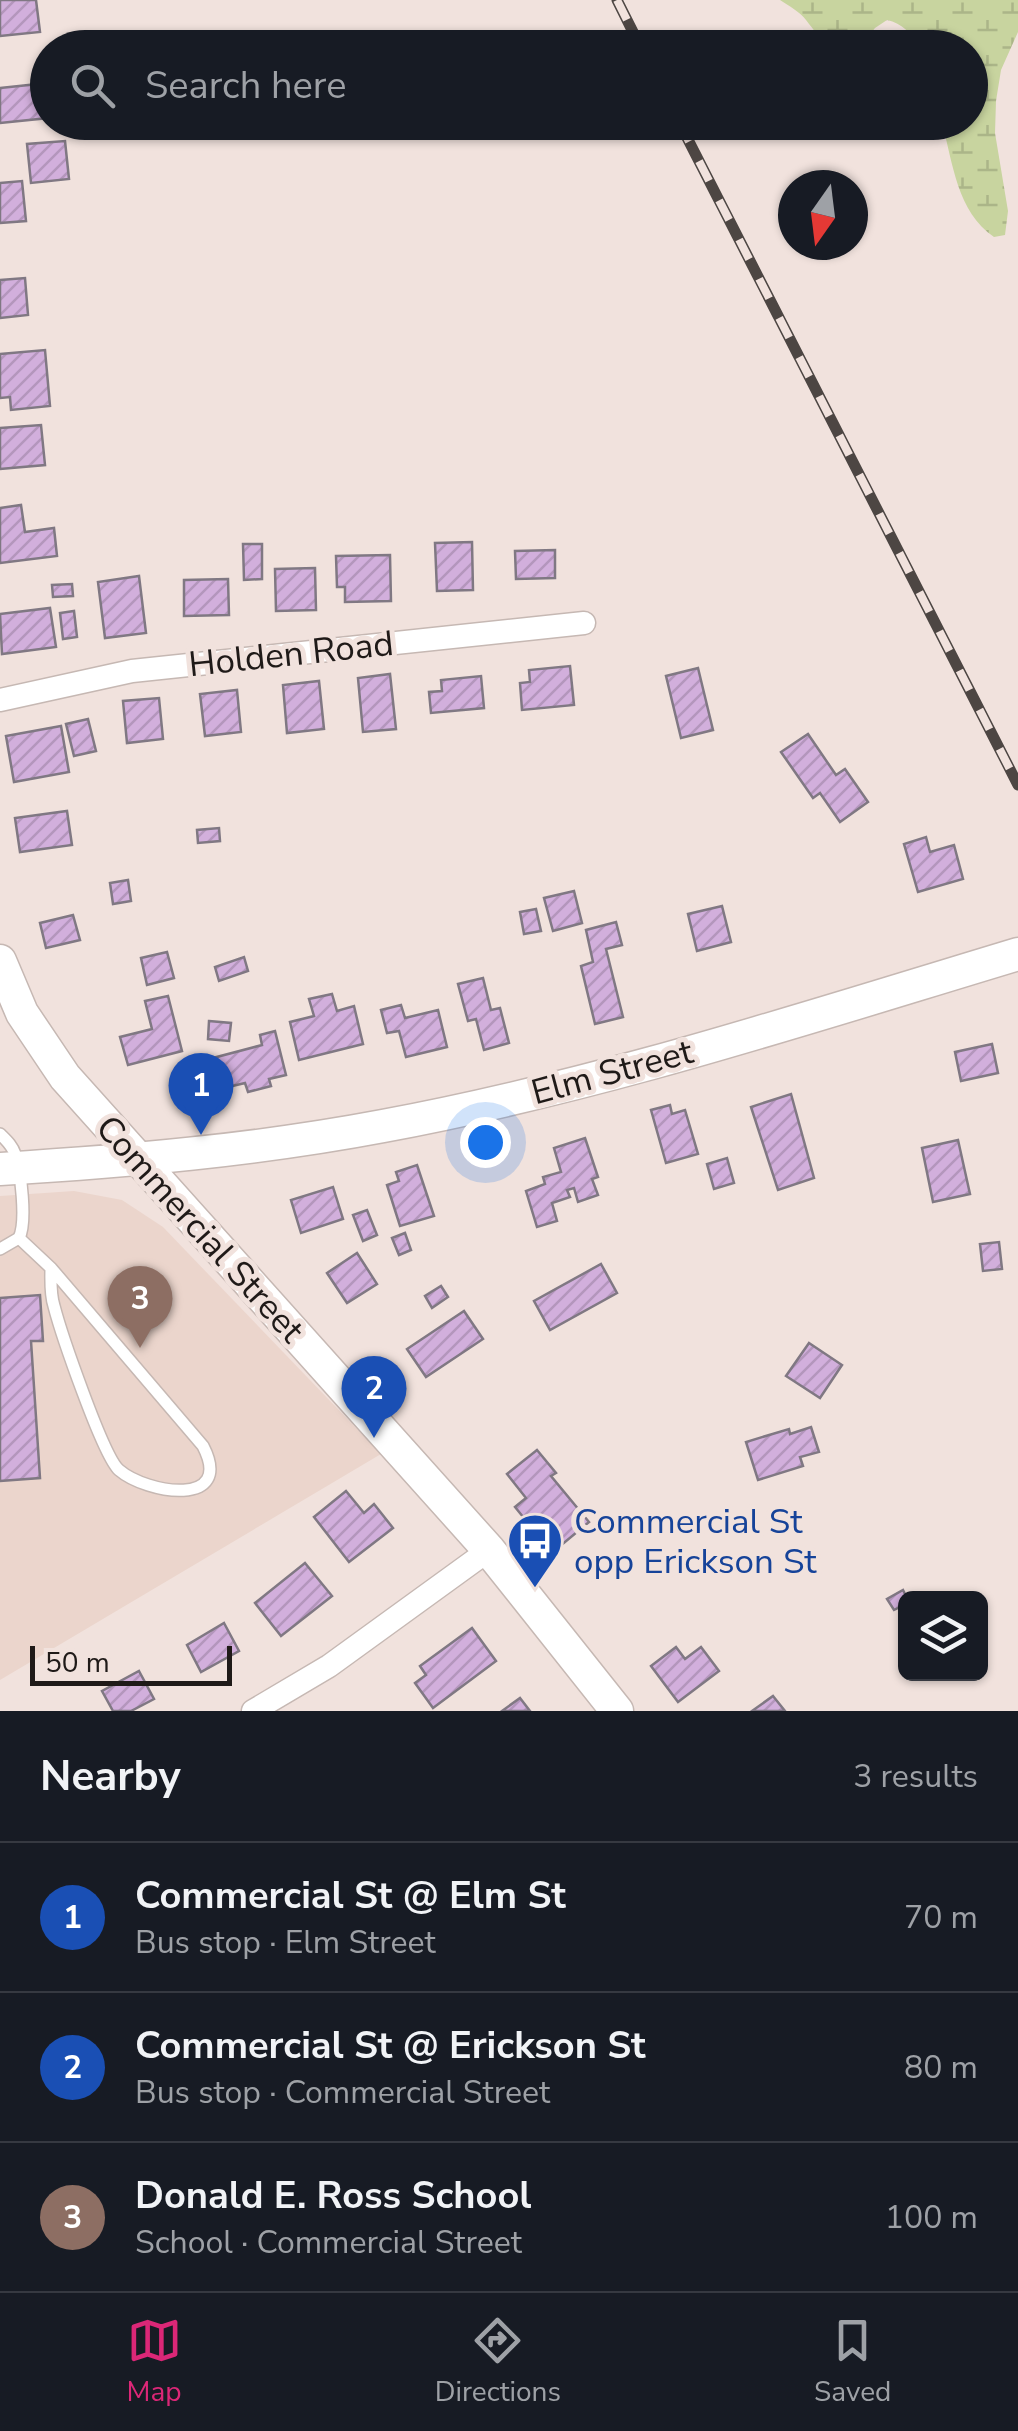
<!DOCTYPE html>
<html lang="en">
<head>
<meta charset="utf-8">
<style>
	:root { --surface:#171b24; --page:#242831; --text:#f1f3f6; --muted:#9ea1a6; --line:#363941; --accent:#db2777 }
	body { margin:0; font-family:"Nunito Sans",sans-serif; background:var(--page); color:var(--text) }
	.controls { position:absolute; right:30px; bottom:30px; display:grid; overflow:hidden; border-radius:15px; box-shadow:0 2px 8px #0004 }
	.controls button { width:90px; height:90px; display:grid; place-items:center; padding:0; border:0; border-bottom:2px solid var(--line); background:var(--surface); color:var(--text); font:50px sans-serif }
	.compass { position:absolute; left:778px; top:170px; width:90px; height:90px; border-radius:50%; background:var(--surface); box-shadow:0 2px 8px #0004; rotate:194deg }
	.scale { position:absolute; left:30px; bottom:25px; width:202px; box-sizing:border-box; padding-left:10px; border:5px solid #1f1a18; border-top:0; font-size:28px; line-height:35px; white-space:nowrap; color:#1f1a18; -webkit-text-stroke:8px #f1e2dd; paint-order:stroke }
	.you { position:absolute; left:485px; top:1142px; width:35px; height:35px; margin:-25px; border:8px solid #fff; border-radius:50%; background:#1a73e8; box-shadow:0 0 0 15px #1a73e833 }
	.badge { display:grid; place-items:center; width:65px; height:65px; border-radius:50%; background:var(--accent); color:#fff; font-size:32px; font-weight:700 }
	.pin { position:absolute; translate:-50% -82px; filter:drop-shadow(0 2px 5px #0008) }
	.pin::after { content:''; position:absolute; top:52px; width:35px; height:30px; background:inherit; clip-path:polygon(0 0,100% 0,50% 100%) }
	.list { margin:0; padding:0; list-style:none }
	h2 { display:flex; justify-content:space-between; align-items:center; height:130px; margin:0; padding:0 40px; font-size:42px }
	h2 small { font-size:32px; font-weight:400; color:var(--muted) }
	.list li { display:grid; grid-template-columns:65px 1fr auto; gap:30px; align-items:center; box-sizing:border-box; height:150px; padding:0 40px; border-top:2px solid var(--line) }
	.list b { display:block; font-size:38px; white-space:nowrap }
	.list p { margin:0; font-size:32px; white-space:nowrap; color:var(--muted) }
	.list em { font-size:32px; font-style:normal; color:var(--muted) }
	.icon { flex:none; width:55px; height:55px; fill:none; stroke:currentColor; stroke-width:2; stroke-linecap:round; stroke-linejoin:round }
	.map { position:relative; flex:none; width:1018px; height:1711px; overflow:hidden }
	.search { position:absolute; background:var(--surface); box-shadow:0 2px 8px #0004; left:30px; right:30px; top:30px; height:110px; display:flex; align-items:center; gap:25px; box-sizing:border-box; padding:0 35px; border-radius:55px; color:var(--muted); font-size:38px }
	.sheet { height:580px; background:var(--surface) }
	nav { display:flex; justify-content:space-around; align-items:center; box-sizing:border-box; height:140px; border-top:2px solid var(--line); background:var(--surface); font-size:28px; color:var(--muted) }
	nav a { display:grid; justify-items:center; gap:5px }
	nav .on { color:var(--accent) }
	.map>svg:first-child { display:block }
	.built { fill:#ebd5cc }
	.wetland { fill:url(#wetland-marsh) }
	.building { fill:url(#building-hatch); stroke:#807883; stroke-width:2.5 }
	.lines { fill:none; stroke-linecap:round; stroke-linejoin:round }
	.lane-casing { stroke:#c6b8b3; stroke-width:14 }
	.street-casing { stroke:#c6b8b3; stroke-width:25 }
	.secondary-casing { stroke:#c6b8b3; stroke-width:35 }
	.lane { stroke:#fff; stroke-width:11 }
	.street { stroke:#fff; stroke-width:22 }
	.secondary { stroke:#fff; stroke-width:32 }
	.rail-casing { stroke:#4d4643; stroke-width:11 }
	.rail { stroke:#f1e2dd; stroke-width:8; stroke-dasharray:22; stroke-linecap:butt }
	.labels { text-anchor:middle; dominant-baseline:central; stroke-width:10; stroke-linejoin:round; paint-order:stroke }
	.street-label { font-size:35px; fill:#1f1a18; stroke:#f1e2dd }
	.transit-label { font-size:35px; fill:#164399; stroke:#f1e2dd; text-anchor:start }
</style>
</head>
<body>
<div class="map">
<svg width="1018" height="1711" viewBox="0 0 1018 1711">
	<defs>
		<pattern id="wetland-marsh" width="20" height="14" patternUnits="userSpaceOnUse" patternTransform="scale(2.5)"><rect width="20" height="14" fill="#c8d49f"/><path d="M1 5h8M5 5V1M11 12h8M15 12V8" fill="none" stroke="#abb588"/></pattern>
		<pattern id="building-hatch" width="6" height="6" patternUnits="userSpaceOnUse" patternTransform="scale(2.5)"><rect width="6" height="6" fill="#d2afdc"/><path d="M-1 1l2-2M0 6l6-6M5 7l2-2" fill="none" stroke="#b496bc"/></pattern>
	</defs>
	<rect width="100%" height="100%" fill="#f1e2dd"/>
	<!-- built -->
	<polygon class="built" points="74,1191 122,1200 163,1227 381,1454 0,1680 0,1196"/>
	<!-- wetland -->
	<path class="wetland" d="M 780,0 L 1018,0 L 1018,32 L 1001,70 L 996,101 L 995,133 L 1008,211 L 1005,235 L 994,237 C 957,212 953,163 942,123 L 970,122 L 970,48 L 919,47 C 912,34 902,23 887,20 L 875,28 L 860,47 C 825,48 827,47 806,20 C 800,12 789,6 780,0 Z"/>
	<!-- building -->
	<g class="building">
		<polygon points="0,0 36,0 40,32 0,36"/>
		<polygon points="48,83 48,118 0,123 0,88"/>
		<polygon points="65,141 69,179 31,183 27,144"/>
		<polygon points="22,181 26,221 0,223 0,183"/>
		<polygon points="25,278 28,315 0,318 0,280"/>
		<polygon points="45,350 50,406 11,410 10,397 0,398 0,354"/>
		<polygon points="41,425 45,465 0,469 0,428"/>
		<polygon points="21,505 25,532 54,528 57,556 0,563 0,508"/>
		<polygon points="472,542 473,590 437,591 435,543"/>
		<polygon points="243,544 262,544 262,579 244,580"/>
		<polygon points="555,550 555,578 516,579 515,551"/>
		<polygon points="390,555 391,601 345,602 345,587 337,587 336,556"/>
		<polygon points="315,568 316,610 276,611 275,569"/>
		<polygon points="139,576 146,633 105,638 98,582"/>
		<polygon points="228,579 229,615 184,616 184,580"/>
		<polygon points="72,584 73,596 53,597 52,585"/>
		<polygon points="50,608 56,647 2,654 0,614"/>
		<polygon points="74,611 77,637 63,639 60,613"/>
		<polygon points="570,666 574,705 522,710 520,683 530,682 529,670"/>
		<polygon points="698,668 713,730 681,738 666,676"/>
		<polygon points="390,674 396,729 363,732 358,678"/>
		<polygon points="481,676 484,708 431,713 429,692 442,691 441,680"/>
		<polygon points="319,681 324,729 287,733 283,685"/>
		<polygon points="237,690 241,732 205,736 200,694"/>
		<polygon points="159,698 163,739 127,743 123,701"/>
		<polygon points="88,719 96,751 74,756 66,724"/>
		<polygon points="61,726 69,772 14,782 6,736"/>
		<polygon points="808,734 836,775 845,769 868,802 840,822 820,793 813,798 781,752"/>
		<polygon points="67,811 72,845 20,852 15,818"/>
		<polygon points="219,828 220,841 198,843 197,830"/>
		<polygon points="926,837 930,852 954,845 963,879 918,892 904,844"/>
		<polygon points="128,880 131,901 113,904 110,883"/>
		<polygon points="574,891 582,923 553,931 544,898"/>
		<polygon points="722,906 731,942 697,951 688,914"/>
		<polygon points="536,909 541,931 524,934 520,912"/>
		<polygon points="73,915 80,940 46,948 40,923"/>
		<polygon points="616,922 622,945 606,949 623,1017 595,1024 581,966 593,962 586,930"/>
		<polygon points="167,952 174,978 147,985 141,958"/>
		<polygon points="244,957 248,971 219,981 215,967"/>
		<polygon points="483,978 491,1010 500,1008 509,1043 484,1050 476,1019 468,1021 458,984"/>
		<polygon points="332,994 337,1011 354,1006 363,1044 299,1060 290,1022 314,1016 309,999"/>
		<polygon points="168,996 182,1051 128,1065 120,1037 152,1029 145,1001"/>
		<polygon points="401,1005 405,1018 438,1010 447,1047 406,1057 399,1031 387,1033 381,1010"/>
		<polygon points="209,1021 231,1023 229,1041 208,1039"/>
		<polygon points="275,1031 286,1075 269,1079 271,1086 248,1092 245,1083 220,1089 213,1058 262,1045 260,1035"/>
		<polygon points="992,1044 998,1073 961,1081 955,1052"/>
		<polygon points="791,1094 814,1178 778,1190 751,1107"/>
		<polygon points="670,1105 672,1114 685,1110 698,1154 666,1163 651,1110"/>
		<polygon points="585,1138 598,1177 592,1179 598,1195 578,1202 574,1188 567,1190 570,1197 552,1203 557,1221 537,1227 526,1191 545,1184 543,1177 561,1172 554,1148"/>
		<polygon points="958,1140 970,1194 933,1202 922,1148"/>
		<polygon points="727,1158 734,1183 714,1189 707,1164"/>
		<polygon points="417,1165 434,1216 400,1226 387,1185 399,1181 396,1172"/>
		<polygon points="333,1187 343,1219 301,1233 291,1200"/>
		<polygon points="367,1210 377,1235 363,1241 353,1215"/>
		<polygon points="405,1233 411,1250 399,1255 392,1238"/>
		<polygon points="999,1242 1002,1269 983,1271 980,1244"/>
		<polygon points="357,1253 377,1284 347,1303 327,1273"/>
		<polygon points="601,1264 617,1293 550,1330 534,1301"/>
		<polygon points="441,1286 448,1297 432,1308 425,1296"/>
		<polygon points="40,1295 43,1341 31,1341 40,1478 0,1481 0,1298"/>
		<polygon points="464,1311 483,1339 426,1377 407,1349"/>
		<polygon points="809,1343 842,1365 820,1398 786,1376"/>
		<polygon points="811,1427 819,1452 800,1457 803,1466 758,1480 746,1442 789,1429 790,1434"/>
		<polygon points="537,1450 556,1473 551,1476 589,1522 559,1547 535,1517 528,1523 515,1507 526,1498 507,1474"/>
		<polygon points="346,1491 364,1513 374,1504 393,1528 349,1562 314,1517"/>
		<polygon points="305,1563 332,1596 281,1636 255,1603"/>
		<polygon points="903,1590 907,1598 906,1604 894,1610 887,1599"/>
		<polygon points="224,1623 239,1651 201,1672 187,1645"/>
		<polygon points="472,1628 496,1661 433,1708 415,1683 426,1675 420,1666"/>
		<polygon points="676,1647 685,1659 701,1647 719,1671 678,1702 651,1666"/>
		<polygon points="139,1671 154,1699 131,1711 113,1711 102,1691"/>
		<polygon points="773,1696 785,1711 752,1711"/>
		<polygon points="520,1698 530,1711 502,1711"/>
	</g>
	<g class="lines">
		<!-- lane casing -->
		<g class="lane-casing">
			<g id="lane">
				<path d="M 0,1134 C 6,1140 12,1145 15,1154 C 21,1171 27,1222 19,1238 L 0,1249"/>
				<path d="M 19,1238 L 51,1268 L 203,1446 C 235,1508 147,1494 119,1470 C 103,1456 61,1333 54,1306 C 50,1294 51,1280 51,1268"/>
			</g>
		</g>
		<!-- street casing -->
		<g class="street-casing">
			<g id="street">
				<polyline points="0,700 132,671 584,623"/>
				<polyline points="253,1711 329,1666 489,1550"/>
			</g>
		</g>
		<!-- secondary casing -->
		<g class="secondary-casing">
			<g id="secondary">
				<polyline points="0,961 22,1013 65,1077 489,1550 617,1711"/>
				<path d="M 0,1169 C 129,1161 256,1150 383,1126 C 599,1086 809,1017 1018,954"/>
			</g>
		</g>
		<!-- lane -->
		<use href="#lane" class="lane"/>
		<!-- street -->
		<use href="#street" class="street"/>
		<!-- secondary -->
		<use href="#secondary" class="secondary"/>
		<!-- rail casing -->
		<g class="rail-casing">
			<g id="rail">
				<polyline points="617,0 641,48"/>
				<polyline points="679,122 1018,785"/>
			</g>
		</g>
		<!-- rail -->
		<use href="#rail" class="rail"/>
	</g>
	<!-- icons -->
	<defs>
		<g id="bus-pin" transform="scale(2.875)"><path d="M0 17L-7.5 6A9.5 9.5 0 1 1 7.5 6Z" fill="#1a4fb4" stroke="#f1e2dd"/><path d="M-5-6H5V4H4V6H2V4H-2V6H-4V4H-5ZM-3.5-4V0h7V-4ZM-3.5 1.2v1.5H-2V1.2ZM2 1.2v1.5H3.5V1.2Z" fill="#fff"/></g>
	</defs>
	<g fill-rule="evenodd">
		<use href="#bus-pin" x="535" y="1541"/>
	</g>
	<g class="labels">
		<!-- street labels -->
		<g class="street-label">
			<text transform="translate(291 654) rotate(-6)">Holden Road</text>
			<text transform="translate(612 1072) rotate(-15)">Elm Street</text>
			<text transform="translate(200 1229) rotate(48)">Commercial Street</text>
		</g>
		<!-- transit labels -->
		<g class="transit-label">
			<text x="574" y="1521">Commercial St<tspan x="574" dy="40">opp Erickson St</tspan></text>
		</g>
	</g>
</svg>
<div class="controls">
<button><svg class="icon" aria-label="layers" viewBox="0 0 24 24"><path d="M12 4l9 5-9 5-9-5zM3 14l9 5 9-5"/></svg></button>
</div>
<svg class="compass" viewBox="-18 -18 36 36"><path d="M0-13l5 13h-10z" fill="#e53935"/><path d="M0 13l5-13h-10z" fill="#9ea1a6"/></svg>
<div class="scale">50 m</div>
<div class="you"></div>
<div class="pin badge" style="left:201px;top:1135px;background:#1a4fb4">1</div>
<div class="pin badge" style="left:374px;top:1438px;background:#1a4fb4">2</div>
<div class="pin badge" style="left:140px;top:1348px;background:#8d6e63">3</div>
<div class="search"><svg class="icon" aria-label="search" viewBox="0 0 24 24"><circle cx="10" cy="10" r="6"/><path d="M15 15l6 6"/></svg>Search here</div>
</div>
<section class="sheet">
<h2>Nearby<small>3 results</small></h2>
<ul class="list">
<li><span class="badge" style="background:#1a4fb4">1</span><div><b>Commercial St @ Elm St</b><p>Bus stop · Elm Street</p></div><em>70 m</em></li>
<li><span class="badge" style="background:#1a4fb4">2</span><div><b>Commercial St @ Erickson St</b><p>Bus stop · Commercial Street</p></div><em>80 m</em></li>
<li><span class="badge" style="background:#8d6e63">3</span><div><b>Donald E. Ross School</b><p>School · Commercial Street</p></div><em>100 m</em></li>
</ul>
</section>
<nav>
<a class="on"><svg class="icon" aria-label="map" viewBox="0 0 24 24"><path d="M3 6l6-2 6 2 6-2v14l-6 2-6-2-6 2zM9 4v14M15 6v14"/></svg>Map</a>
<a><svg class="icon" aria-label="directions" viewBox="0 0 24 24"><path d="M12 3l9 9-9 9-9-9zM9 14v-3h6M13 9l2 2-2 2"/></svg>Directions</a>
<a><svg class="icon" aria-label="saved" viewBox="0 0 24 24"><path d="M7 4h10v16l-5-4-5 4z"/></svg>Saved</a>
</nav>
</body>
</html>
